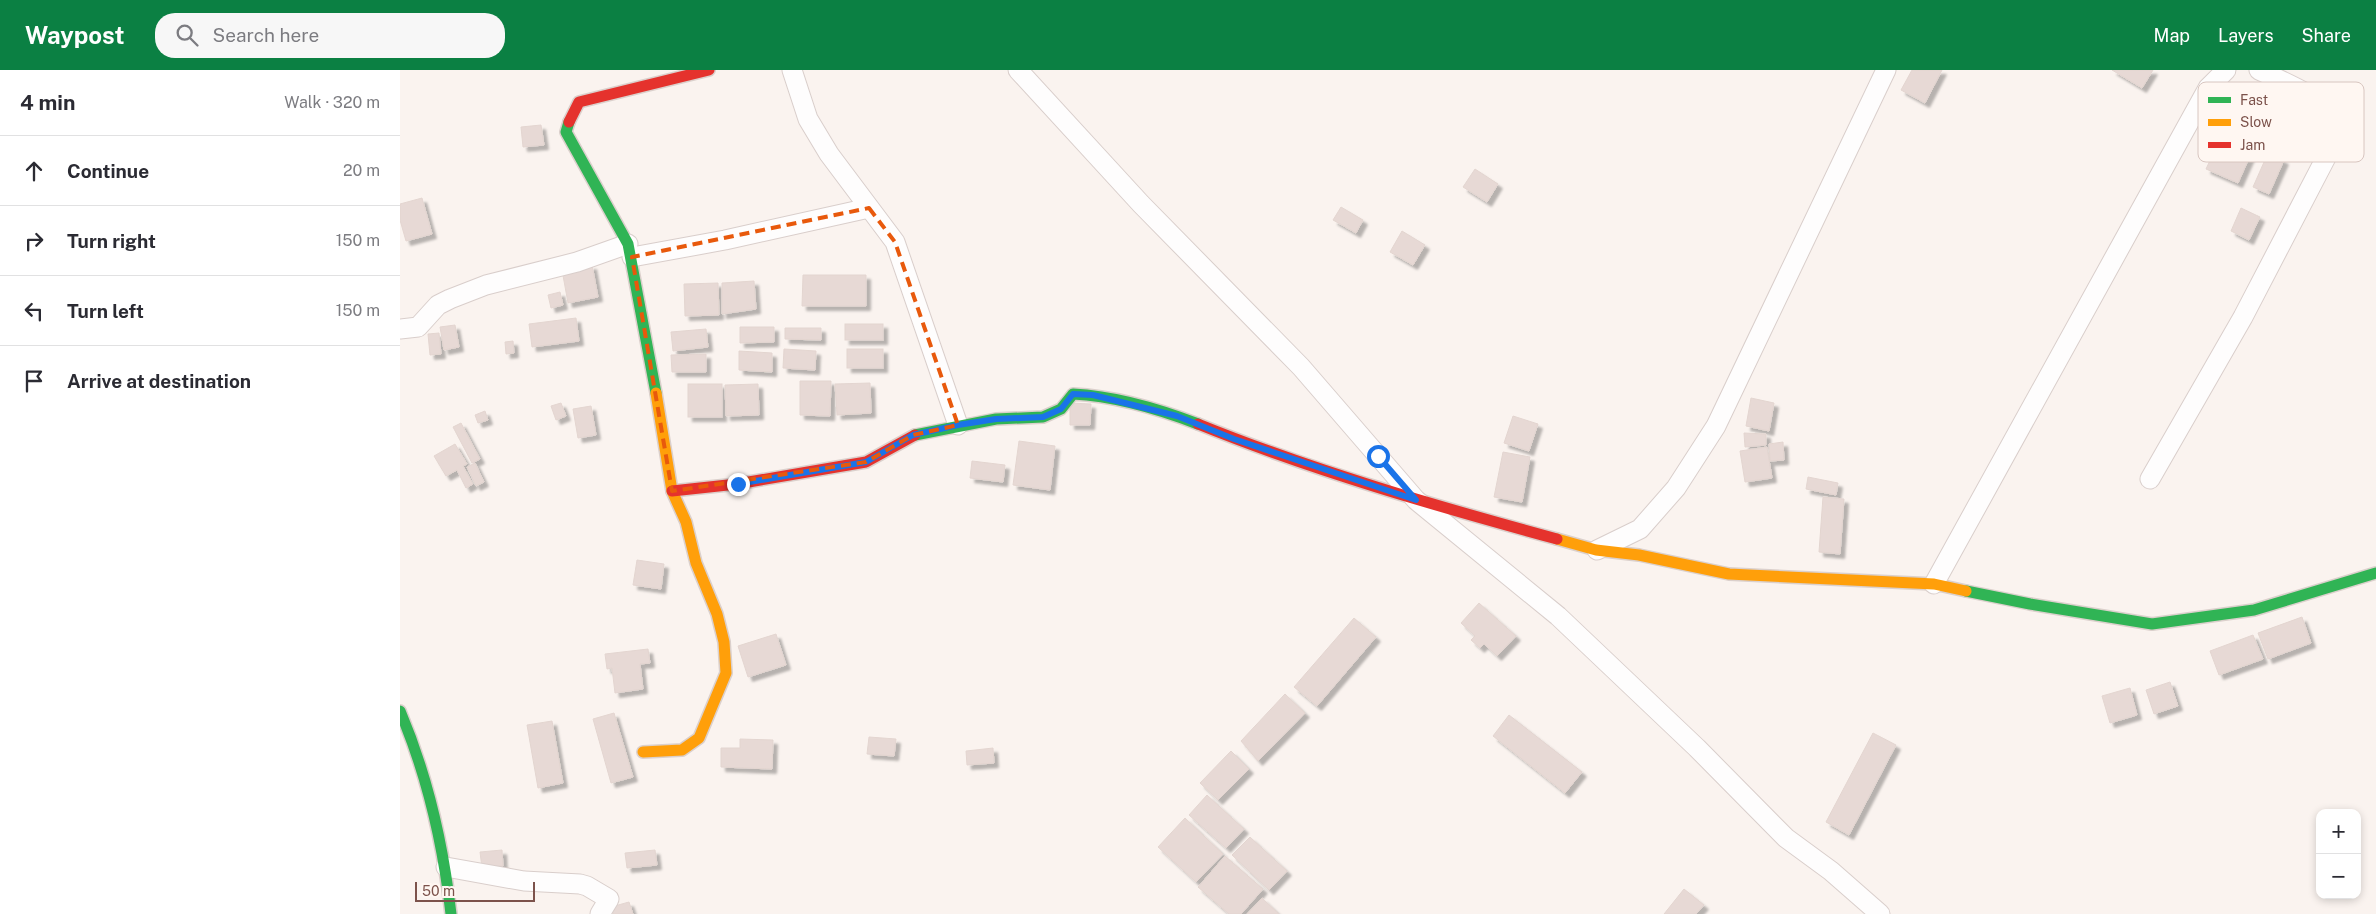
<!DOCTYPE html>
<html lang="en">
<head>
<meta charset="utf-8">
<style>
	:root { --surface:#fff; --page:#f7f7f7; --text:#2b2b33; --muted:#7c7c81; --line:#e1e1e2; --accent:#0b8043 }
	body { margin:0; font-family:"Public Sans",sans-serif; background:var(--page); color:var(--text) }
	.controls { position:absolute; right:15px; bottom:15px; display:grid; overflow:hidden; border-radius:10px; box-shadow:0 2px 8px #0003 }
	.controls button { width:45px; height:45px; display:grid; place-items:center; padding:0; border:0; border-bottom:1px solid var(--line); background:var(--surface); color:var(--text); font:25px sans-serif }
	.scale { position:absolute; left:15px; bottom:12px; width:120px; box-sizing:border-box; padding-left:5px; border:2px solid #7c524b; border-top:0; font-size:14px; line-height:18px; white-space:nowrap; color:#7c524b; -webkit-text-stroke:4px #fff7f2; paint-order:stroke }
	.stop { position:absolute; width:15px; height:15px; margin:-11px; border:4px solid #1a73e8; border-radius:50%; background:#fff }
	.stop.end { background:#1a73e8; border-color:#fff; box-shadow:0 1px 5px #0008 }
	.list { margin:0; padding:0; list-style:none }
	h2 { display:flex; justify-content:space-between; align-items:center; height:65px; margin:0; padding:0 20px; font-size:21px }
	h2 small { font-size:16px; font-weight:400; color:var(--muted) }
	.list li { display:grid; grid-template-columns:32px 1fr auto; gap:15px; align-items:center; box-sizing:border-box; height:70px; padding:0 20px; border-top:1px solid var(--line) }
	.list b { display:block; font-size:19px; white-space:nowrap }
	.list em { font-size:16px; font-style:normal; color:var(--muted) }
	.icon { flex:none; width:28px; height:28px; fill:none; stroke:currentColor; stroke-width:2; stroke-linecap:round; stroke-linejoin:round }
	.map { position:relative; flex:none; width:1976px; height:844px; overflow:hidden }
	header { display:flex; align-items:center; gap:30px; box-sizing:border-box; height:70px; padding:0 25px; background:var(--accent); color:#fff }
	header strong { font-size:24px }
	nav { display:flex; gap:28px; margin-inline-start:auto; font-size:18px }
	.search { width:350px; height:45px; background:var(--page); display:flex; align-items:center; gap:12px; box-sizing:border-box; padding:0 18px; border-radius:20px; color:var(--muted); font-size:19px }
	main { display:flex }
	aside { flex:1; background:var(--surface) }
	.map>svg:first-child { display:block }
	.building { fill:#e7d9d5; stroke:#e3d5d0; filter:url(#shadow) }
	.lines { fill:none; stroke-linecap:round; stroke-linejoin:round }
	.street-casing { stroke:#d9cecb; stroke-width:21 }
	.fast-casing { stroke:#dbd0cc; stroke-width:14 }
	.slow-casing { stroke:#dbd0cc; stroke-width:14 }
	.jam-casing { stroke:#dbd0cc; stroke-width:14 }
	.street { stroke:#fefdfd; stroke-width:19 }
	.fast { stroke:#30b455; stroke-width:11 }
	.slow { stroke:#ff9f0a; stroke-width:11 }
	.jam { stroke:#e5322d; stroke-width:11 }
	.route { stroke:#1a73e8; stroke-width:6 }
	.marked { fill:none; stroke:#e8590c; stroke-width:4; stroke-dasharray:10 6; stroke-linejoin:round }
	.key { fill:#fff7f2; stroke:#d8c6c0; stroke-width:1 }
	.key-label { font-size:14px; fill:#7c524b }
</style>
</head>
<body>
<header>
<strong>Waypost</strong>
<div class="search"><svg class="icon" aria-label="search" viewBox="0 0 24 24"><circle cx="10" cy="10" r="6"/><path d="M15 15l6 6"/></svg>Search here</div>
<nav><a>Map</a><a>Layers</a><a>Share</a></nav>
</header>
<main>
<aside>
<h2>4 min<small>Walk · 320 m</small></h2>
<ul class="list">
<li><svg class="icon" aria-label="ahead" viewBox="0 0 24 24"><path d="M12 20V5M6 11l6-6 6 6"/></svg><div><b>Continue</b></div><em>20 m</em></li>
<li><svg class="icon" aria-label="right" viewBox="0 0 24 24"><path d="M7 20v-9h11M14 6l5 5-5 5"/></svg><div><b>Turn right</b></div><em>150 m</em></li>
<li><svg class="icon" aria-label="left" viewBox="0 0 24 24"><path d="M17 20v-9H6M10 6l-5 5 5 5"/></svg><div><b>Turn left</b></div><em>150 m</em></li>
<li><svg class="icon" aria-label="arrive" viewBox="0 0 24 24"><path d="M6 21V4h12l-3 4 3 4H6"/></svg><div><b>Arrive at destination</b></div></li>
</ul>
</aside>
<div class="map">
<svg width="1976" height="844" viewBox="0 0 1976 844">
	<defs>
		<filter id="shadow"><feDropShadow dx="4.5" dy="4.5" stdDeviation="1" flood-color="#0004"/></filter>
	</defs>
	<rect width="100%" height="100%" fill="#faf3ef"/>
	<!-- building -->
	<g class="building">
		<polygon points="1512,0 1542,0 1525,33 1501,20"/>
		<polygon points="1712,0 1753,0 1742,18"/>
		<polygon points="141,55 144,75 123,77 121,57"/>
		<polygon points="1826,56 1857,70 1838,113 1806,99"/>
		<polygon points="1868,83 1884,90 1869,124 1853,117"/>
		<polygon points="1075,99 1098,114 1087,132 1063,117"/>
		<polygon points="22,128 32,164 6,171 0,150 0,134"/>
		<polygon points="941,137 963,150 956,163 933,150"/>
		<polygon points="1841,138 1860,147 1849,170 1831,161"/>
		<polygon points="1002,161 1025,175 1013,195 990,182"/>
		<polygon points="192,195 198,227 168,233 162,200"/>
		<polygon points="403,205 466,205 466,236 402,236"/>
		<polygon points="354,211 356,239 322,244 322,213"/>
		<polygon points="318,213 319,245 285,246 284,214"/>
		<polygon points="160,222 163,235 151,238 148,225"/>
		<polygon points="176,248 179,271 132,277 129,254"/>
		<rect x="445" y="254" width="38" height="16"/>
		<polygon points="55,255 59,277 44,280 40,257"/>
		<polygon points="340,257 374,257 374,272 340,273"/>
		<polygon points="385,258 421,258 421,270 385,269"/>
		<polygon points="306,259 308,277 273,281 271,262"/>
		<polygon points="39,263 41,284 30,285 28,264"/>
		<polygon points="113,271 114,283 106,284 105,272"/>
		<polygon points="384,279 416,281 415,300 383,298"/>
		<rect x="447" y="279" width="36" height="19"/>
		<polygon points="339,281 372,283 372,302 339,300"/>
		<polygon points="306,284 306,302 272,302 271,285"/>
		<polygon points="400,311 431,311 430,346 400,345"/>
		<polygon points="470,313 471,343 437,345 435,314"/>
		<rect x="288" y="314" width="34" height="33"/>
		<polygon points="358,314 359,345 326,346 325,315"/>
		<polygon points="1351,328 1374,333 1369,361 1346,356"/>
		<polygon points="161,333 166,346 156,350 151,336"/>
		<polygon points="670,333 691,334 690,355 670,355"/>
		<polygon points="191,336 196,365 178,368 173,339"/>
		<polygon points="85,341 88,350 78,353 75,345"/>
		<polygon points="1113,346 1138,354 1129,381 1104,373"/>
		<polygon points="61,353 80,389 72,393 53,357"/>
		<polygon points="1344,363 1366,364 1366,375 1345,377"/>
		<polygon points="619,371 655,376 650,420 613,415"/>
		<polygon points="1383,372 1384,390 1370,391 1369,374"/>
		<polygon points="55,374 67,394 63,396 73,414 66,418 57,400 46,406 34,386"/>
		<polygon points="1367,377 1372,408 1345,412 1340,381"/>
		<polygon points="1103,382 1130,387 1122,432 1094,427"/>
		<polygon points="572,391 605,395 603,412 570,408"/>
		<polygon points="75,393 84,412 76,416 67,397"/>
		<polygon points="1408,407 1438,413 1436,425 1406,419"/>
		<polygon points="1423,427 1444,429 1440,484 1419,482"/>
		<polygon points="237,490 264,494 261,519 233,515"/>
		<polygon points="1079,533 1116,566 1097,586 1084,574 1080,578 1071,570 1075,566 1061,553"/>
		<polygon points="1902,547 1911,573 1868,589 1858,563"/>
		<polygon points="954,548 976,567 917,636 894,617"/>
		<polygon points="376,564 386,595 348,607 338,576"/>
		<polygon points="1853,565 1863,589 1819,605 1810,581"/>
		<polygon points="248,579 250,593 240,594 243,619 215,623 212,598 207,599 205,584"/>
		<polygon points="1770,612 1778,636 1754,644 1746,620"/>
		<polygon points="1730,618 1737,645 1710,653 1702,626"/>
		<polygon points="885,624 905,643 858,691 841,671"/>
		<polygon points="214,643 233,707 211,713 193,649"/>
		<polygon points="1109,645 1182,702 1165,723 1093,666"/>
		<polygon points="152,651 163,713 138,718 127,655"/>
		<polygon points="1473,663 1496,675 1449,765 1426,752"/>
		<polygon points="469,667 496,669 494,686 467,684"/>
		<polygon points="340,669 373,670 372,699 321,697 321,678 340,678"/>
		<polygon points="593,678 594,693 567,695 566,681"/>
		<polygon points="831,681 849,699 818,730 800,713"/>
		<polygon points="807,725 844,759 826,778 789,745"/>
		<polygon points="785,748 823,784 796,812 758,777"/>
		<polygon points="850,767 887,801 869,820 832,785"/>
		<polygon points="102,780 103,796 82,798 80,782"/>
		<polygon points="255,780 257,795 227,798 225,783"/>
		<polygon points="825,786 863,819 841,844 829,844 798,817"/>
		<polygon points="1284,819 1304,835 1296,844 1264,844"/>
		<polygon points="862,828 879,844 847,844"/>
		<polygon points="229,832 233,844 213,844 211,837"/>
	</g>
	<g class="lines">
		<!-- street casing -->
		<g class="street-casing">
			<g id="street">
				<polyline points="392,0 408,49 429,84 495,172 558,355"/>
				<polyline points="618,0 741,134 901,297 1016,430 1158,546 1297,678 1386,768 1431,801 1480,844"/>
				<polyline points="232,187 325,170 469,138"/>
				<polyline points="0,259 18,257 38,235 50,229 86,215 177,192 228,174"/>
				<path d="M 1750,409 L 1843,247 L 1933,74 C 1936,66 1941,53 1935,45 C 1925,29 1877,9 1859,0"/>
				<polyline points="1197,480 1240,459 1276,418 1316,356 1486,0"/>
				<polyline points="1534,514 1808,18 1826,0"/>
				<polyline points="46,797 124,811 180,814 187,816 209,829 200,844"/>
			</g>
		</g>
		<!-- fast casing -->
		<g class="fast-casing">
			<g id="fast">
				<polyline points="169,52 166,62 228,174 256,323"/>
				<path d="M 515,365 L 596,349 L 643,347 L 661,339 L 673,324 C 714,326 759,339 798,354"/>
				<polyline points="1566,521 1630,534 1752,554 1854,540 1976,503"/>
				<path d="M 0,641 C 28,707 43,773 51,844"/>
			</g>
		</g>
		<!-- slow casing -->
		<g class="slow-casing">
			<g id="slow">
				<polyline points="1157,469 1196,480 1239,485 1329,504 1534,514 1566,521"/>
				<polyline points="243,682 282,680 299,668 326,603 324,572 317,544 296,493 286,452 272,421 256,323"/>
			</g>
		</g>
		<!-- jam casing -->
		<g class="jam-casing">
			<g id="jam">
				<polyline points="169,52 179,32 309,0"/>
				<path d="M 798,354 C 914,401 1036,436 1157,469"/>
				<polyline points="272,421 337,414 466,392 515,365"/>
			</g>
		</g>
		<!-- street -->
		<use href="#street" class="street"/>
		<!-- fast -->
		<use href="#fast" class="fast"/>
		<!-- slow -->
		<use href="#slow" class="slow"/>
		<!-- jam -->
		<use href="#jam" class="jam"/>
	</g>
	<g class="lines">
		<!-- route -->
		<polyline class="route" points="338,414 466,392 513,365 558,355 596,349 643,347 661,339 673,324 693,325 777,346 834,369 1016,430 978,386"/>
	</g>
	<!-- marked area -->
	<path class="marked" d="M 469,138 L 495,172 L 558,355 L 513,365 L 466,392 L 272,421 L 232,187 Z"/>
	<!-- legend -->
	<rect x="1798" y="12" width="166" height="80" rx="8" class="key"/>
	<rect x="1808" y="27" width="23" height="6" fill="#30b455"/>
	<rect x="1808" y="49" width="23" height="7" fill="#ff9f0a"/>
	<rect x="1808" y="72" width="23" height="6" fill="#e5322d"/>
	<g class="key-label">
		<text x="1840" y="35">Fast</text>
		<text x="1840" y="57">Slow</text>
		<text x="1840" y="80">Jam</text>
	</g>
</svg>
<div class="controls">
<button>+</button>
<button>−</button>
</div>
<div class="scale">50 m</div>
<div class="stop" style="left:978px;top:386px"></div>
<div class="stop end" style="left:338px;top:414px"></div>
</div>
</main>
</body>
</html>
